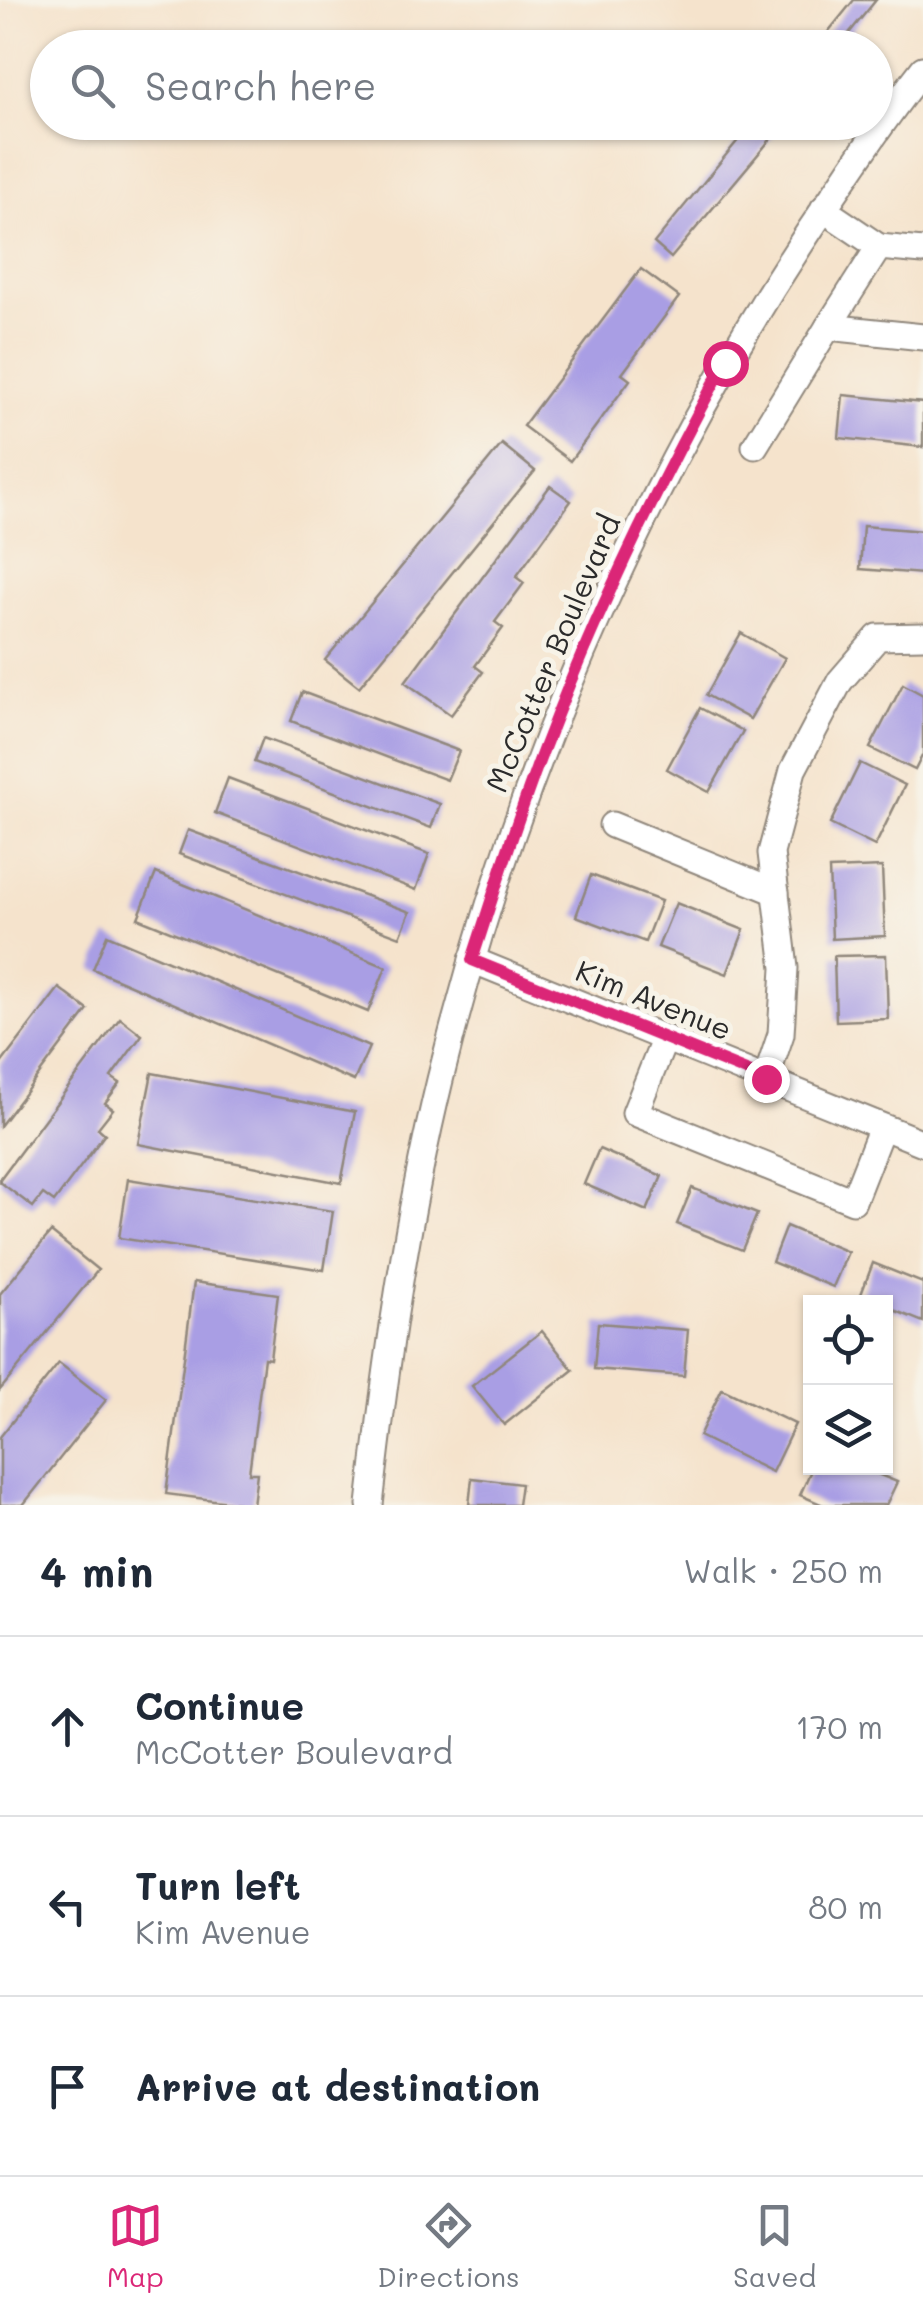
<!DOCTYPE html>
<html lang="en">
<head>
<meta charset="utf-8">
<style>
	:root { --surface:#fff; --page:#f2f2f3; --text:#1f2937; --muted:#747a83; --line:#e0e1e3; --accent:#db2777 }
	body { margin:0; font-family:Mali,sans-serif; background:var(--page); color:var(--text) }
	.controls { position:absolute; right:30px; bottom:30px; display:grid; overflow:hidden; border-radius:0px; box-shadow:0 2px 8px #0004 }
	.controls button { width:90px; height:90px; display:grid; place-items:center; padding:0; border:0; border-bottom:2px solid var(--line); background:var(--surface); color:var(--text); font:50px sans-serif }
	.stop { position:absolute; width:30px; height:30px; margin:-22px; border:8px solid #db2777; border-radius:50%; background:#fff }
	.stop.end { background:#db2777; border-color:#fff; box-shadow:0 2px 10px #0008 }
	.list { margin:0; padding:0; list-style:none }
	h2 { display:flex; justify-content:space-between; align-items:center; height:130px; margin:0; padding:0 40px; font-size:42px }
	h2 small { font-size:32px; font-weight:400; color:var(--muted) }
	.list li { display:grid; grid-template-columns:65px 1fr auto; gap:30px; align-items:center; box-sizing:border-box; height:180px; padding:0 40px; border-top:2px solid var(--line) }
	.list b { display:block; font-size:38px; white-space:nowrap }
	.list p { margin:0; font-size:32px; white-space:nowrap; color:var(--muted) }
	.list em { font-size:32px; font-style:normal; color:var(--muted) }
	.icon { flex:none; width:55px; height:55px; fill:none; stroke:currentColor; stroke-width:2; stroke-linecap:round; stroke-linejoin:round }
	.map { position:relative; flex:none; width:923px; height:1505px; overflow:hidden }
	.search { position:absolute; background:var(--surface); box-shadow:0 2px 8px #0004; left:30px; right:30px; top:30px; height:110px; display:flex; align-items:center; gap:25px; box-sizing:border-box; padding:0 35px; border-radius:55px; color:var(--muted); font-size:38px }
	.sheet { height:670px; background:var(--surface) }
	nav { display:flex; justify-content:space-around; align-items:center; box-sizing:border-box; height:140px; border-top:2px solid var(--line); background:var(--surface); font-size:28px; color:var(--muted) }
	nav a { display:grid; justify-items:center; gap:5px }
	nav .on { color:var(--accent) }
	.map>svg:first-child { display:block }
	.building { fill:#a99ee4 }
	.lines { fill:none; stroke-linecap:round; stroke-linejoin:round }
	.minor-casing { stroke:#90877c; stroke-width:29 }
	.minor { stroke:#fff; stroke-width:25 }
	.route { stroke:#db2777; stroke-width:12 }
	.labels { text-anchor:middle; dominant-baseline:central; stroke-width:10; stroke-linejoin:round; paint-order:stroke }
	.street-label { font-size:30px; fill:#2b2b2b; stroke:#f7f3e8 }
</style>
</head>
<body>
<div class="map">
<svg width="923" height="1505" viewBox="0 0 923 1505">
	<rect width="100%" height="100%" fill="#f7f3e8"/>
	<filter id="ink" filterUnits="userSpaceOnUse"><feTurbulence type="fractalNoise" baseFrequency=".01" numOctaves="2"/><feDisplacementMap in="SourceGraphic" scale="20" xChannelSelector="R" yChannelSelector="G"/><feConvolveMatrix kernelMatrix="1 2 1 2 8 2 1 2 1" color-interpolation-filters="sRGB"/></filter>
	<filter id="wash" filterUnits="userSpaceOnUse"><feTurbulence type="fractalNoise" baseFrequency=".0048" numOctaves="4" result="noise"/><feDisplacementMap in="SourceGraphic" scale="40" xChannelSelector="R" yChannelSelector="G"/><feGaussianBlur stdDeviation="2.25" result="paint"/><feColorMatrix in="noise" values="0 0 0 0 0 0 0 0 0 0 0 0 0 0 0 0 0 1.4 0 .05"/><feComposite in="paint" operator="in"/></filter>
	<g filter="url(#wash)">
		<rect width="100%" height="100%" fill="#f5e3cc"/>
		<g id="blocks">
			<!-- building -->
			<g class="building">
				<polygon points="854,0 876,0 837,48 815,48"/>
				<polygon points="753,122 785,122 671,258 654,243"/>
				<polygon points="641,269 679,297 622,374 630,380 570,461 523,426"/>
				<polygon points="843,395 923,403 923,447 839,438"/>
				<polygon points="502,444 535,471 359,687 325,660"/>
				<polygon points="550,486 571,501 516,577 524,583 495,622 503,628 475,666 483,672 451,715 405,682"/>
				<polygon points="863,526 923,531 923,574 860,569"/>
				<polygon points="741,633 785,658 750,719 706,695"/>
				<polygon points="903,684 923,695 923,754 915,770 870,748"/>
				<polygon points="302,692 459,751 447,780 291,721"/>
				<polygon points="700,708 743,731 709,792 667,769"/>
				<polygon points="263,738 440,804 431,828 254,762"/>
				<polygon points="860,763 905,785 875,846 830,824"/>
				<polygon points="228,778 429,854 416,890 215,813"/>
				<polygon points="188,830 410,912 400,937 179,854"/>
				<polygon points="882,867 885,936 832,939 829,869"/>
				<polygon points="156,873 386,967 368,1012 138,918"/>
				<polygon points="591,875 661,901 645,942 576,916"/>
				<polygon points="676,903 744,930 727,974 658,947"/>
				<polygon points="107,935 369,1047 354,1081 93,969"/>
				<polygon points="886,955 888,1019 836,1021 834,956"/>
				<polygon points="59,988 88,1010 0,1126 0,1065"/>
				<polygon points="120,1018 142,1035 111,1077 120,1083 105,1103 113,1109 98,1128 105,1134 54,1202 43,1194 33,1207 0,1182 0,1179"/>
				<polygon points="152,1073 355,1112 341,1183 138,1144"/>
				<polygon points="599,1149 662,1176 647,1211 584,1184"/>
				<polygon points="128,1179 333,1211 324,1270 119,1238"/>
				<polygon points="692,1188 757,1214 742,1250 677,1224"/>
				<polygon points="786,1226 848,1252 833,1287 772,1262"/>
				<polygon points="51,1232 98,1270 0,1390 0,1294"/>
				<polygon points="873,1263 923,1283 923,1322 886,1307 886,1302 874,1302 860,1297"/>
				<polygon points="194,1282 278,1294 270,1359 264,1358 249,1473 257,1473 253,1505 166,1494"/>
				<polygon points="598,1323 688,1330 684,1376 594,1369"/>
				<polygon points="542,1331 573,1370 504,1425 472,1386"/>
				<polygon points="59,1363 106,1400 23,1505 0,1505 0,1437"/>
				<polygon points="722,1389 795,1424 772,1472 699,1436"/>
				<polygon points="812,1468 863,1468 897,1482 886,1505 823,1505 800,1495"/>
				<polygon points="472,1478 521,1484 518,1505 469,1505"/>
			</g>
		</g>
	</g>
	<g filter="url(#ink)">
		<use href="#blocks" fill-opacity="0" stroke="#90877c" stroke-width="2.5"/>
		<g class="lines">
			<!-- minor casing -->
			<g class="minor-casing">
				<g id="minor">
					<polyline points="823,209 879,247 828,327 923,337"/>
					<polyline points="879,247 923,251"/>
					<polyline points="755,446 828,327"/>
					<polyline points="612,825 776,892"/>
					<polyline points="472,960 923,1143"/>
					<polyline points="665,1038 635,1113 853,1201 882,1127"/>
					<polyline points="766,1079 781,1034 785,968 771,853 793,770 840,681 878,637 923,636"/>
					<path d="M 370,1505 C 386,1363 406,1220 440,1080 C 518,761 654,454 841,184 C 867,145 894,106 923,69"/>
				</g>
			</g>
			<!-- minor -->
			<use href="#minor" class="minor"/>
		</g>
	</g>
	<g class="lines" filter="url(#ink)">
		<!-- route -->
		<path class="route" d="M 725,363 C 658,485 596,612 546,743 C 518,814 496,887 472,960 L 766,1079"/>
	</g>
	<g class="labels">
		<!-- street labels -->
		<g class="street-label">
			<text transform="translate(552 653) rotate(-67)">McCotter Boulevard</text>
			<text transform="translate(654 999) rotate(22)">Kim Avenue</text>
		</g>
	</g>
</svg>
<div class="controls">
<button><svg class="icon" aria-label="locate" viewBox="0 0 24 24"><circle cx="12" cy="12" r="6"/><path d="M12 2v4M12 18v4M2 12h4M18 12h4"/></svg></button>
<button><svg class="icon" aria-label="layers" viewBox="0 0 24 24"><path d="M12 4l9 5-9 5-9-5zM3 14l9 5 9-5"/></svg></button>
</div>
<div class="stop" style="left:725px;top:363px"></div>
<div class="stop end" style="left:766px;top:1079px"></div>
<div class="search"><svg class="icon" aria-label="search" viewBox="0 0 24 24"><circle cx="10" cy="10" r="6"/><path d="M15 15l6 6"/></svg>Search here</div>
</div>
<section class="sheet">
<h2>4 min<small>Walk · 250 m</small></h2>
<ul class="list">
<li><svg class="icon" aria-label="ahead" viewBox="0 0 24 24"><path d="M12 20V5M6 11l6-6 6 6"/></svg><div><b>Continue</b><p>McCotter Boulevard</p></div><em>170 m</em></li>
<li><svg class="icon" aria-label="left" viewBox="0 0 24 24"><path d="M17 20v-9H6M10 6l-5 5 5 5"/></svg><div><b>Turn left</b><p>Kim Avenue</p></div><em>80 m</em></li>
<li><svg class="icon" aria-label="arrive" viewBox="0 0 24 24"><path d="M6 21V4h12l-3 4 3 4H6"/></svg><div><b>Arrive at destination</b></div></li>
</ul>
</section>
<nav>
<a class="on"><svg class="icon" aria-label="map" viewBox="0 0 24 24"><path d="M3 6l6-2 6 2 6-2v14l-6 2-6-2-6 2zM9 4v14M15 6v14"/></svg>Map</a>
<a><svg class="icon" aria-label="directions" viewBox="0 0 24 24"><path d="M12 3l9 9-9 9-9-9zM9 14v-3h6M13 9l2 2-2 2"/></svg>Directions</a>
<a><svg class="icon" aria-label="saved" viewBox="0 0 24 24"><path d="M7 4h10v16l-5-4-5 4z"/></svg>Saved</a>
</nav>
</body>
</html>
